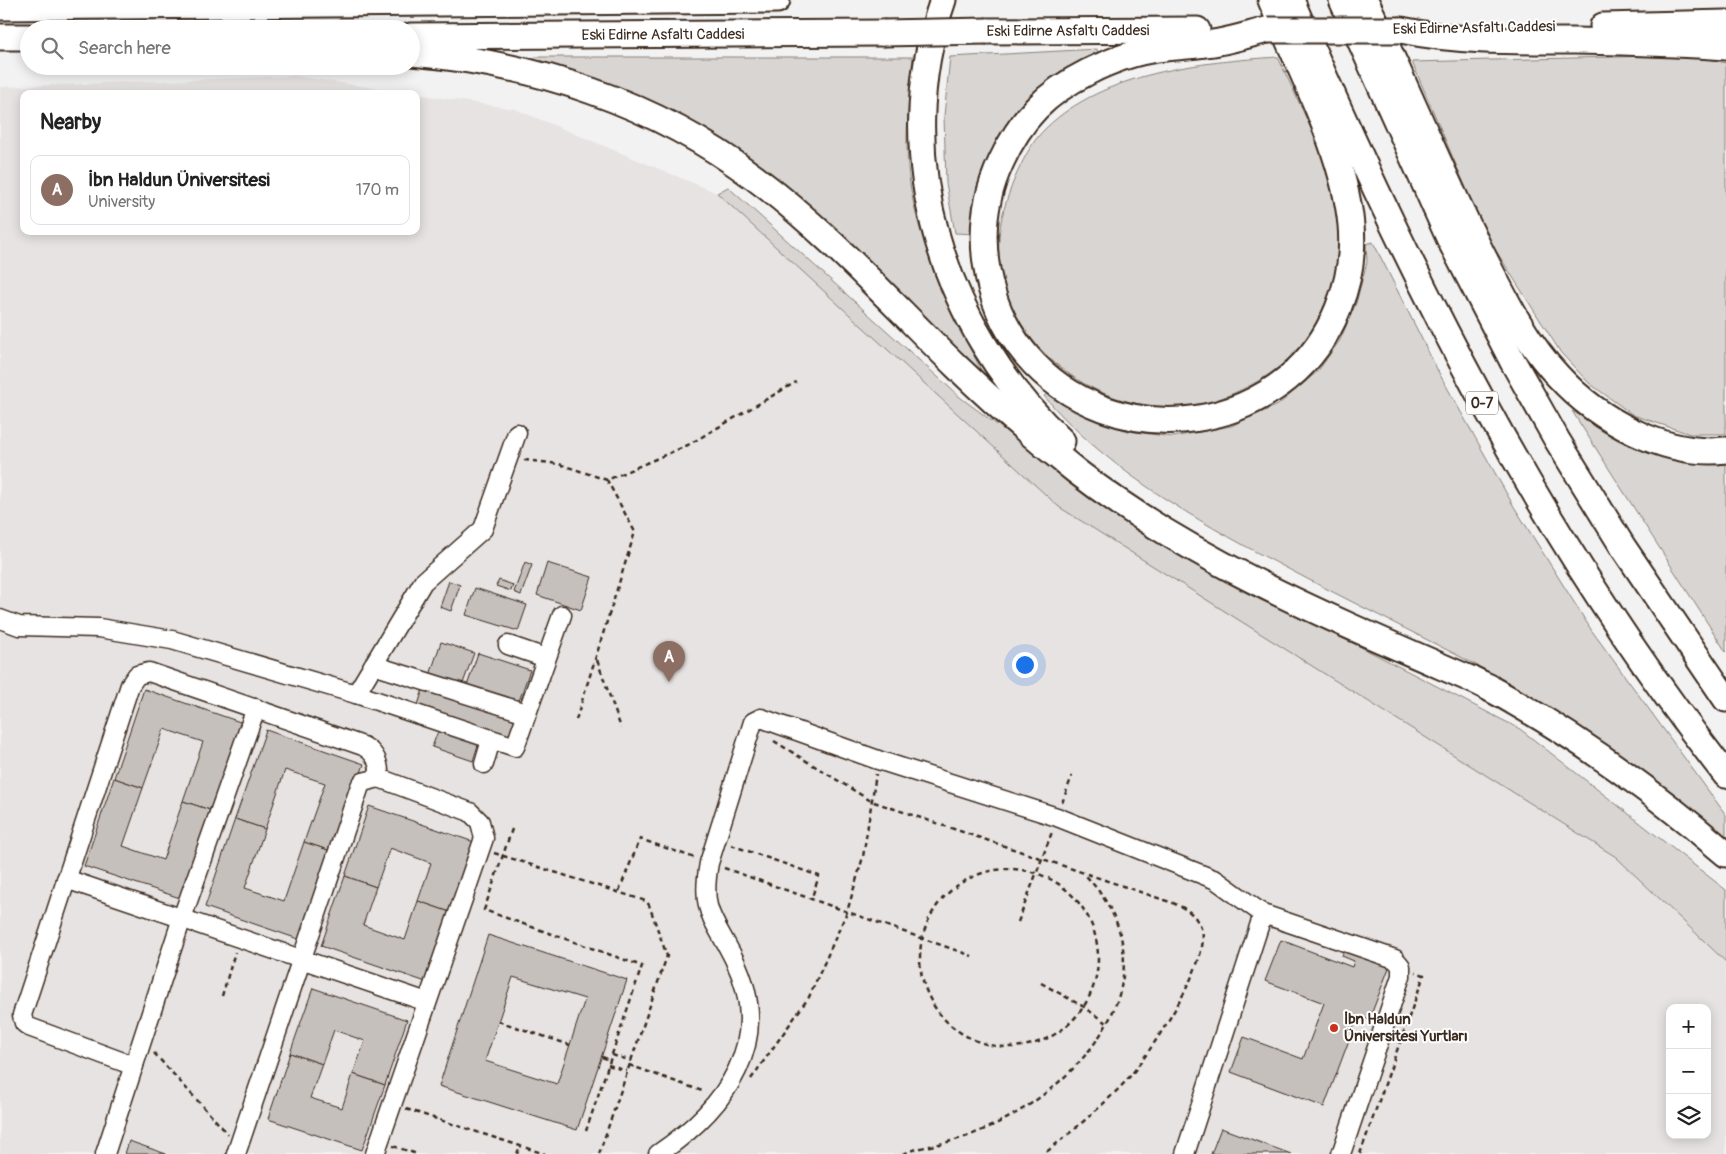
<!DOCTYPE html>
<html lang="en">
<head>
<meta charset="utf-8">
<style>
	:root { --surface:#fff; --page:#f6f6f6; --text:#222; --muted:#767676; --line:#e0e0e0; --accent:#2563eb }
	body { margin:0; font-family:Pangolin,sans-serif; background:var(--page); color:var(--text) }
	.controls { position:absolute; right:15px; bottom:15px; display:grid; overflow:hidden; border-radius:10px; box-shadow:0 2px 12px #0003 }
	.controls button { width:45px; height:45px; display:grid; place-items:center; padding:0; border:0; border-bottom:1px solid var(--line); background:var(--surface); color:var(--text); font:25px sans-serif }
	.you { position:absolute; left:1024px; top:664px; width:18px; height:18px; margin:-12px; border:4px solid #fff; border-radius:50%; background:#1a73e8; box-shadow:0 0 0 8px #1a73e833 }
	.badge { display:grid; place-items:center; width:32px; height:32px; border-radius:50%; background:var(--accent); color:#fff; font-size:16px; font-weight:700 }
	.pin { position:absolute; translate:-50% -41px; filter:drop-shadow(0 1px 2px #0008) }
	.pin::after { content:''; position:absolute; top:26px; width:18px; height:15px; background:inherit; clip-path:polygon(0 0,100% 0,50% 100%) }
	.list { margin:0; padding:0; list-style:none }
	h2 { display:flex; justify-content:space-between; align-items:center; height:65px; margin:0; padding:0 20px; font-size:21px }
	h2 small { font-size:16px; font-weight:400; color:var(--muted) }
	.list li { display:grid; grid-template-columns:32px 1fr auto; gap:15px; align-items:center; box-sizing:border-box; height:70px; margin:0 10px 10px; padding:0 10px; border:1px solid var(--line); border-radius:10px }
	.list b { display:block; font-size:19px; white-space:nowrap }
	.list p { margin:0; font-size:16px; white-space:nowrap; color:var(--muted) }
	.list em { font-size:16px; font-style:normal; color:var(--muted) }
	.icon { flex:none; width:28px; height:28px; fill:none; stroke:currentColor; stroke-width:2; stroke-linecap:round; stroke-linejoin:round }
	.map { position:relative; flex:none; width:1726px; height:1154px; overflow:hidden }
	.search { position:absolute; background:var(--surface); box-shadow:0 2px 12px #0003; left:20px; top:20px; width:400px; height:55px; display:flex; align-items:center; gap:12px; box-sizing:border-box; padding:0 18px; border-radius:28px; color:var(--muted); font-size:19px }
	.panel { position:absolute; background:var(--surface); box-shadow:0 2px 12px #0003; left:20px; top:90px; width:400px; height:145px; border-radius:10px }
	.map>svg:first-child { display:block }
	.built { fill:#e6e3e2; fill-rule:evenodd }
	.green { fill:#d8d5d2; stroke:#8a8078 }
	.building { fill:#c6c0bd; stroke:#3b2a1e; fill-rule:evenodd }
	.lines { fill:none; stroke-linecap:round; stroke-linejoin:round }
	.minor-casing { stroke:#3b2a1e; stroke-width:21 }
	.highway-casing { stroke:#3b2a1e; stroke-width:29 }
	.path { stroke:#3b2a1e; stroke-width:2.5; stroke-dasharray:5 4; stroke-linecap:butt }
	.minor { stroke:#fff; stroke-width:18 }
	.highway { stroke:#fff; stroke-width:25 }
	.highway-bridge-casing { stroke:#3b2a1e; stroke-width:29; stroke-linecap:butt }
	.highway-bridge { stroke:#fff; stroke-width:25 }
	.poi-dot { fill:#c8321e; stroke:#fff; stroke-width:2 }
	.labels { text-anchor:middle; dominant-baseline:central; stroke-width:4; stroke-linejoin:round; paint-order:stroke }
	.shield { fill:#fff; stroke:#766a62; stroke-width:1 }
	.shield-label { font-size:14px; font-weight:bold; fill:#3b2a1e }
	.street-label { font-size:15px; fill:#3b2a1e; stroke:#fff }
	.poi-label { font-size:15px; font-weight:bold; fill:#3b2a1e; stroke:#fff; text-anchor:start }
</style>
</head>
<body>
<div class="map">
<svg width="1726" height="1154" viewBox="0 0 1726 1154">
	<rect width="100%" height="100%" fill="#f3f2f2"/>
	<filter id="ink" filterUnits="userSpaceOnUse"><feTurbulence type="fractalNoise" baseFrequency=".02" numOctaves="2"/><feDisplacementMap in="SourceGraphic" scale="10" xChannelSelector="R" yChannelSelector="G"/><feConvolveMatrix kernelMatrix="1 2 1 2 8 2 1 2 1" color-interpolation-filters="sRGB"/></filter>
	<g filter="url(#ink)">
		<!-- built -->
		<path class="built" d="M 295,76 L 413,94 L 24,94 L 24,231 L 416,231 L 416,94 L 515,109 L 717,193 L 1059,507 L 1616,857 L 1726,962 L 1726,1154 L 0,1154 L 0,87 ZM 1670,1008 L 1707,1008 L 1707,1135 L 1670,1135 Z"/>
		<!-- green -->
		<g class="green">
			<polygon points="1097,49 1098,54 1054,81 975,234 955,233 946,183 944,116 950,57"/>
			<polygon points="1653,56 1709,59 1726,63 1726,434 1690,434 1633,415 1589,383 1561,353 1486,235 1412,62"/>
			<path d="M 535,57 L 913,57 C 909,100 903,147 911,190 C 922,255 954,315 983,374 L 815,213 L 748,158 L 683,118 L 533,62 Z"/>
			<path d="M 1278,57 C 1302,111 1331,162 1339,221 C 1340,228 1342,236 1342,243 C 1341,265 1332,287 1324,306 C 1309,342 1285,367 1251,385 C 1226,398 1200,407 1172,407 C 1082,408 993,332 999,238 C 1000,218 1007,198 1014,180 C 1022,162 1031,142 1046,128 C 1104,72 1201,62 1278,57 Z"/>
			<polygon points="728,187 961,398 1138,529 1215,572 1520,729 1726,890 1726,962 1616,857 1059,507 717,193"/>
			<path d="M 1373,242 L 1439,373 L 1513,505 L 1592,631 L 1726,815 L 1726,838 C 1644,764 1552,704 1455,654 C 1389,620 1323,588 1258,553 C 1179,510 1103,465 1044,396 L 1050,392 L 1089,418 L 1128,431 L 1173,437 L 1231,426 L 1278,405 L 1318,371 L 1340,340 L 1356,303 L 1367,262 L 1366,244 Z"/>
			<polygon points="1572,411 1639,449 1717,465 1726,464 1726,652"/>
		</g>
		<!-- building -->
		<g class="building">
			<polygon points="525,562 532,565 521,595 514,592"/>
			<polygon points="547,563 592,577 581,610 537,595"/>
			<polygon points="499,580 513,585 511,591 496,586"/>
			<polygon points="449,581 460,585 451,611 440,607"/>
			<polygon points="475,588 527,605 518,631 466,615"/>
			<polygon points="441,642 474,653 462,686 430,675"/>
			<polygon points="478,653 530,670 518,704 467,686"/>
			<polygon points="424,686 518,714 510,737 417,708"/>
			<polygon points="144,689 243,723 213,811 183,801 203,742 164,729 143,788 114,778"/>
			<polygon points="440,726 480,739 473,761 432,747"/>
			<polygon points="266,730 364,764 334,852 304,842 325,783 285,770 265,829 235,819"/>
			<polygon points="114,778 143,788 123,846 163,860 183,801 213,811 183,899 84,866"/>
			<polygon points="369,806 474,842 450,912 418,901 431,863 390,848 376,887 345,876"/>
			<polygon points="235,819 265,829 245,888 284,901 304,842 334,852 304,941 205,907"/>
			<polygon points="345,876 376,887 363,925 405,940 418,901 450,912 426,982 321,946"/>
			<path d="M 488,935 L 627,980 L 577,1130 L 439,1086 ZM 513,977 L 585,999 L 557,1084 L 485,1061 Z"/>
			<polygon points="1281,940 1352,967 1354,961 1342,956 1346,943 1392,960 1369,1020 1358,1016 1324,1107 1231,1072 1244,1037 1303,1059 1324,1003 1265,981"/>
			<polygon points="313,988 407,1020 385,1085 353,1074 365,1041 334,1030 322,1064 290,1053"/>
			<polygon points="290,1053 322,1064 310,1098 342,1108 353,1074 385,1085 362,1150 268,1119"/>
			<polygon points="1221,1128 1291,1154 1211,1154"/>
			<polygon points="129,1141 166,1154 125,1154"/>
		</g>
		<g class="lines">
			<!-- minor casing -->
			<g class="minor-casing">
				<g id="minor">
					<polyline points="0,619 19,626 99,628 172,640 356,694 515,747 562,615"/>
					<polyline points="508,645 546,658"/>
					<polyline points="373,665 526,713"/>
					<polyline points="356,694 423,582 483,529 517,433"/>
					<polyline points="484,764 491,740"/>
					<polyline points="66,879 427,1002"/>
					<path d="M 134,1066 L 29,1027 L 24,1023 L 22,1015 L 130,685 L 137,675 L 149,672 L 363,746 C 376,753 380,763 379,778 L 470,812 L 480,822 L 484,838 L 375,1154"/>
					<polyline points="105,1154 182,918 256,708"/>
					<polyline points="236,1154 360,786 363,782 379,778"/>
					<path d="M 658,1154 C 726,1108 775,1042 734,959 C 714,918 700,913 709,863 L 753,722 L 761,718 L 878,760 L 1057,817 L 1216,880 L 1263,914 L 1395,959 L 1401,966 L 1401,976 L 1341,1154"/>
					<polyline points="1185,1154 1263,914"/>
				</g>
			</g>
			<!-- highway casing -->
			<g class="highway-casing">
				<g id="highway">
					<path d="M 943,0 C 888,158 943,329 1062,441"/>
					<path d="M 1291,0 C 1409,275 1540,538 1726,775"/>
					<polyline points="1342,0 1450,240 1513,362 1557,440 1623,547 1726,699"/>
					<path d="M 1365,0 C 1406,84 1440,171 1482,254 C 1504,297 1525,341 1558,376 C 1598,420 1665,457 1726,450"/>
					<polyline points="0,7 777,0"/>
					<polyline points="1603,26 1726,23"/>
					<path d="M 1267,30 C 1251,34 1235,39 1219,42 C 1199,46 1179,46 1158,49 C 1134,52 1110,61 1088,72 C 1046,93 1021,118 1001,162 C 986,194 981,228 986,263 C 1006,408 1177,468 1288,378 C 1332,342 1356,281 1351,225 C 1344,151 1299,69 1271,0"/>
					<path d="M 1401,30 C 1458,42 1515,41 1574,41 C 1625,42 1675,43 1726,47"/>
					<path id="s1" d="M 987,31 L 1197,30"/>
					<path id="s2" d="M 411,36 L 883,33"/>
					<polyline points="0,37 29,37"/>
					<path d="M 411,53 C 534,63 656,103 755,178 C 829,233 890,302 956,366 C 994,403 1034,438 1076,471 C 1199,566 1347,625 1489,687"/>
					<path d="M 1474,680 C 1565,727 1648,787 1726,854"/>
				</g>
			</g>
			<!-- path -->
			<g class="path">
				<polyline points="524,460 559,464 607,480 688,445 796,382"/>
				<polyline points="597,660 621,728"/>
				<polyline points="576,720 635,532 607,480"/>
				<path d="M 774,741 L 871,801 L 1173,903 C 1187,909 1197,915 1202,931 C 1211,962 1148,1056 1126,1081 C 1101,1108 1072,1131 1044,1154"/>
				<polyline points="1062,803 1072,776"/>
				<polyline points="512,829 484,910 642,966 586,1131"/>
				<polyline points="731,845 819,876 811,900"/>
				<polyline points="494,853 646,901 649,905 667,956 599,1154"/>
				<polyline points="724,868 972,956"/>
				<circle cx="1009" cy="958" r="89"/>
				<polyline points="619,891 640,839 695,858"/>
				<polyline points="1018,922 1052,832"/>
				<polyline points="1041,983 1084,1007 1106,1023"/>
				<polyline points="222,996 235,952"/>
				<polyline points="498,1021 570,1045"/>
				<polyline points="154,1053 228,1134"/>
				<polyline points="612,1055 632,1061"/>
				<polyline points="602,1057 610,1060"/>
				<polyline points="608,1065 627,1071"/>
				<polyline points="629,1065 705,1092"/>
				<polyline points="751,1079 809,997 847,912 863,857 876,774"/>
				<polyline points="406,1109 545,1154"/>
				<polyline points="393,1146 417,1154"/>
				<polyline points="517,1154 520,1146"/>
				<path d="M 903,1154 C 918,1147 935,1146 951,1141 C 969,1137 987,1128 1004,1120 C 1095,1071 1173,968 1086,876"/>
				<polyline points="1360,1154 1424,975 1416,972"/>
			</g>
			<!-- minor -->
			<use href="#minor" class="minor"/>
			<!-- highway -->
			<use href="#highway" class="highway"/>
			<!-- highway-bridge casing -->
			<g class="highway-bridge-casing">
				<g id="highway-bridge">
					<polyline points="1267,30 1401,30"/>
					<polyline points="883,33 987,31"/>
				</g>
			</g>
			<!-- highway-bridge -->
			<use href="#highway-bridge" class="highway-bridge"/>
		</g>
	</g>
	<!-- markers -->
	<circle class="poi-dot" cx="1334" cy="1028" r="5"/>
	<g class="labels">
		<!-- shield labels -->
		<rect class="shield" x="1466" y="391.5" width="32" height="23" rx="4"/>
		<g class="shield-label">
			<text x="1482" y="403">O-7</text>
		</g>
		<!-- street labels -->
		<g class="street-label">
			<text transform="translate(1474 28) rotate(-1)">Eski Edirne Asfaltı Caddesi</text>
			<text stroke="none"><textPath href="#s1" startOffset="81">Eski Edirne Asfaltı Caddesi</textPath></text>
			<text stroke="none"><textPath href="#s2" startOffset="252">Eski Edirne Asfaltı Caddesi</textPath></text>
		</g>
		<!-- poi labels -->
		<g class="poi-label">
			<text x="1344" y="1019">İbn Haldun<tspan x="1344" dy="17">Üniversitesi Yurtları</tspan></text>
		</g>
	</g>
</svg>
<div class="controls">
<button>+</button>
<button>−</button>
<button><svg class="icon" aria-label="layers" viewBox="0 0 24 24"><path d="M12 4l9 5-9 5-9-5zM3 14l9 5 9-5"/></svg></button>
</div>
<div class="you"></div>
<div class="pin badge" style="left:669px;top:682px;background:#8d6e63">A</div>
<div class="search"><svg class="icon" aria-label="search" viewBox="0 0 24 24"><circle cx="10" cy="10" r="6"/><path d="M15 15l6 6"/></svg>Search here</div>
<section class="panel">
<h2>Nearby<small></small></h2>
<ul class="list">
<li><span class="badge" style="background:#8d6e63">A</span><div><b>İbn Haldun Üniversitesi</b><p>University</p></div><em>170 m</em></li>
</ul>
</section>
</div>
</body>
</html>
